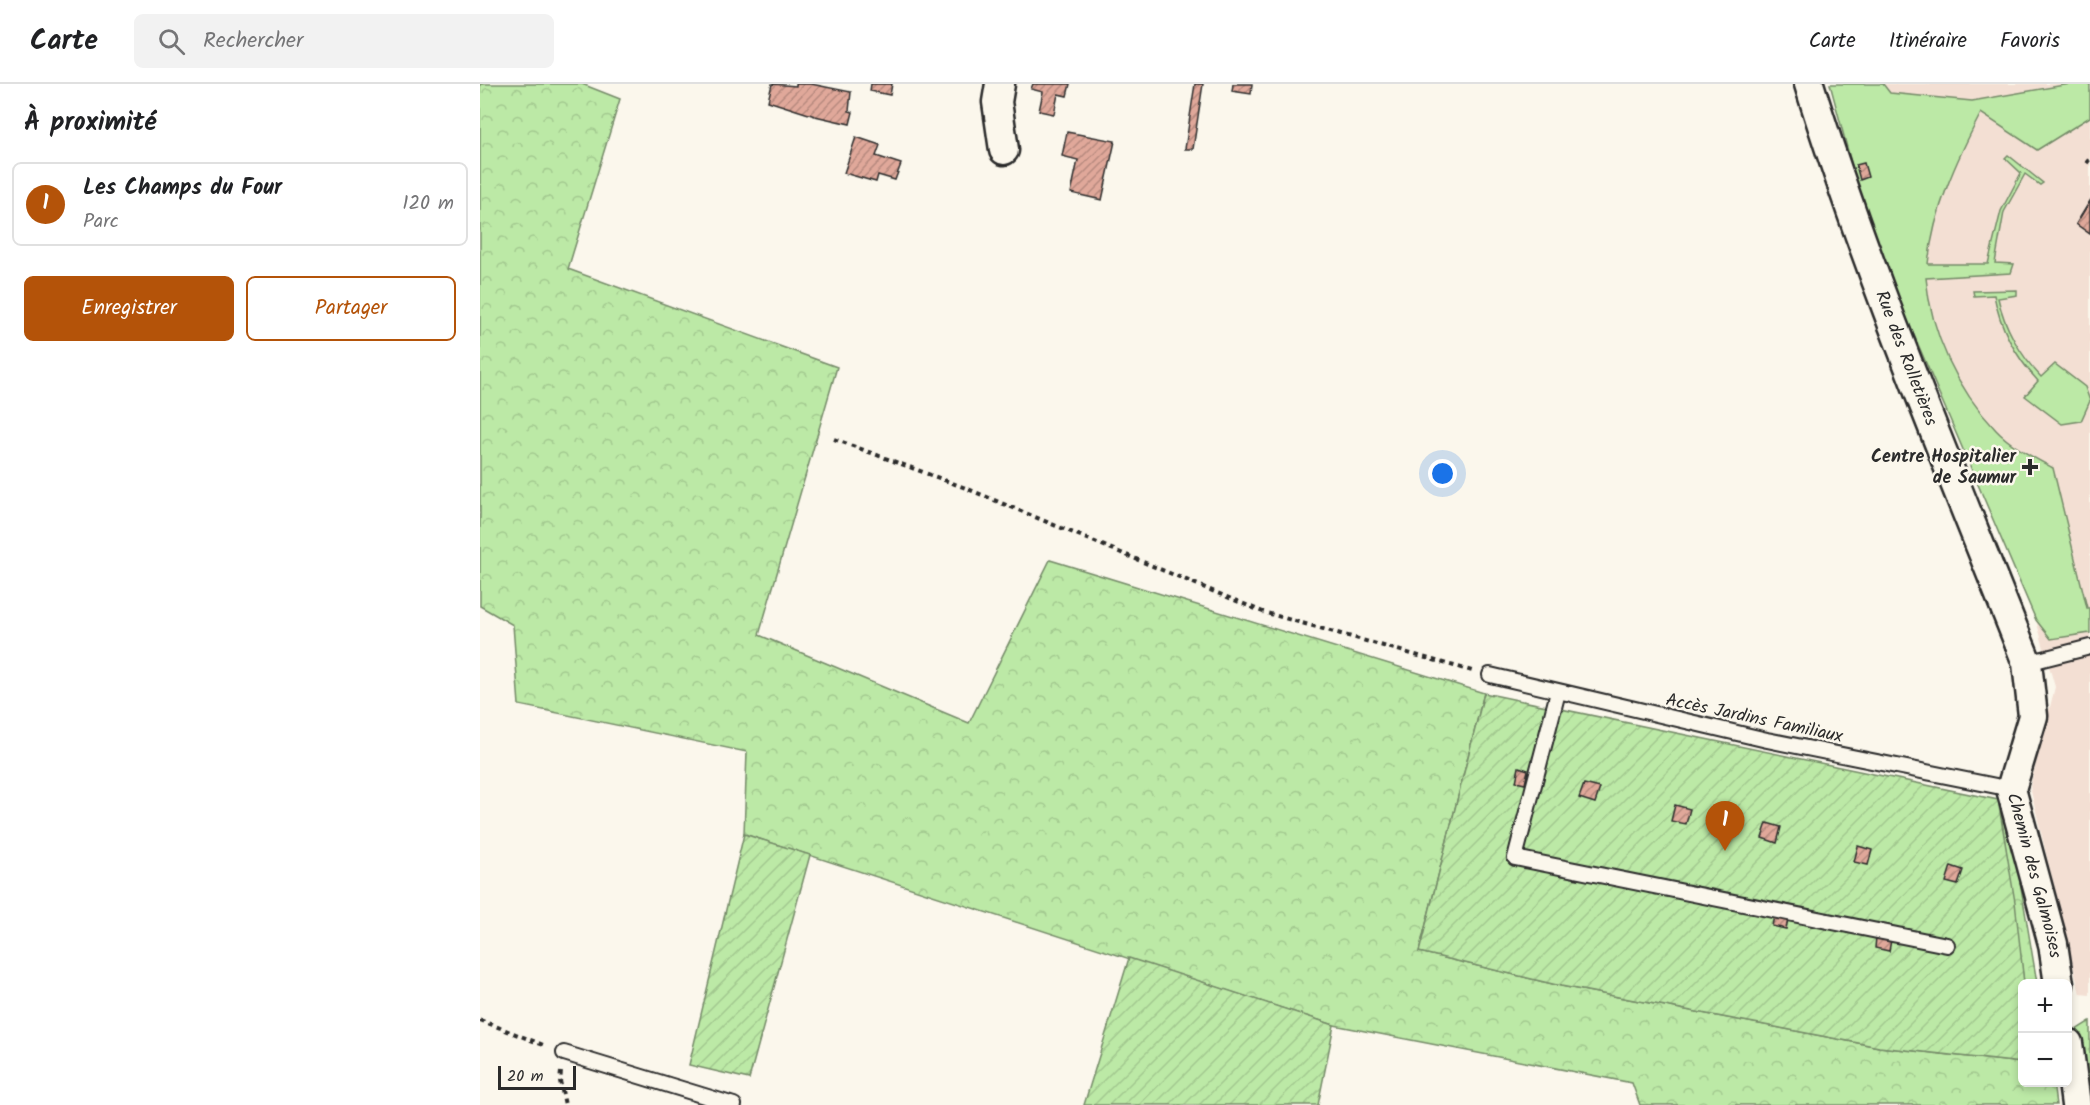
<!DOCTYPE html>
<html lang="fr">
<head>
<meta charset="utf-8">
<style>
	:root { --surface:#fff; --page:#f2f2f2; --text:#202124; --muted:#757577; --line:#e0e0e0; --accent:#b45309 }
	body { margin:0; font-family:Kalam,sans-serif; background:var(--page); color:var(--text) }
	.controls { position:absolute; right:18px; bottom:18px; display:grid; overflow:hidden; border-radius:9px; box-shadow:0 3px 9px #0003 }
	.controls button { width:54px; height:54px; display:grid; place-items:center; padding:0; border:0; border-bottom:2px solid var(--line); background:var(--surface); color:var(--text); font:30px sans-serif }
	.scale { position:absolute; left:18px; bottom:15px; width:78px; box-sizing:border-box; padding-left:6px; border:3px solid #2b2b2b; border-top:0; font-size:16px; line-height:21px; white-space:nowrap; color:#2b2b2b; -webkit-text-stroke:4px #fbf7ec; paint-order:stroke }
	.you { position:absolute; left:963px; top:390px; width:21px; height:21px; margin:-15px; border:4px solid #fff; border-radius:50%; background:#1a73e8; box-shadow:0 0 0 9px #1a73e833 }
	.badge { display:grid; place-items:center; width:39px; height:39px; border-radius:50%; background:var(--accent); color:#fff; font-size:20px; font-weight:700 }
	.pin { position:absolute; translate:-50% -50px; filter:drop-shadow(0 2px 3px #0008) }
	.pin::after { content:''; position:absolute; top:32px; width:21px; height:18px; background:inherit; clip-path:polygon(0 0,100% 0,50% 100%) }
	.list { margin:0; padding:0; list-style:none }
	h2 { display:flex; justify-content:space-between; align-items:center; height:78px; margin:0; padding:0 24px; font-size:26px }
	h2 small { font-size:20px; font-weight:400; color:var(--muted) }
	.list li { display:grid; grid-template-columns:39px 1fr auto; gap:18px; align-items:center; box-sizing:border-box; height:84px; margin:0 12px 12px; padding:0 12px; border:2px solid var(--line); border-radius:9px }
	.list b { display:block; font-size:22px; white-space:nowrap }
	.list p { margin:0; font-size:20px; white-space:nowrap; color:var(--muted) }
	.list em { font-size:20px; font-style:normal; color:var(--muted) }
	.actions { display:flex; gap:12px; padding:18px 24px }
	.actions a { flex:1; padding:14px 0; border:2px solid var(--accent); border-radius:9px; text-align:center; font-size:21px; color:var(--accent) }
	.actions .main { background:var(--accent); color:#fff }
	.icon { flex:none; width:33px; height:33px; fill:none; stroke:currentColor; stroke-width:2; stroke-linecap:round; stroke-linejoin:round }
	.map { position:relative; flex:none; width:1610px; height:1021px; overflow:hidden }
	header { display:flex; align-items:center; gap:36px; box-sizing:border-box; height:84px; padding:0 30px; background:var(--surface); border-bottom:2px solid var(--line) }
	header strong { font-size:28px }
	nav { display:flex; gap:33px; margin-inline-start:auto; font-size:21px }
	.search { width:420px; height:54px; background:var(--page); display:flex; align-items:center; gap:15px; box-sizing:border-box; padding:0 21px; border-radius:9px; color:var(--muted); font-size:22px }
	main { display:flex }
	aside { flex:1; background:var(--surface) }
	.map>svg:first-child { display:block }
	.built { fill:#f3dfd3 }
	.grass { fill:#bce9a6; stroke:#748a68; stroke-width:1.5 }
	.forest { fill:url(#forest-crowns); stroke:#748a68; stroke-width:1.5 }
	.garden { fill:url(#garden-furrows); stroke:#748a68; stroke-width:1.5 }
	.building { fill:url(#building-hatch); stroke:#2b2b2b; stroke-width:1.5 }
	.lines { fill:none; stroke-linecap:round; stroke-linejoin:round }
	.service-casing { stroke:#2b2b2b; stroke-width:18 }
	.minor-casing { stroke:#2b2b2b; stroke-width:33 }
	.path { stroke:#2b2b2b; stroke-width:4; stroke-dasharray:4.5 4.5; stroke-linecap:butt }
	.service { stroke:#fbf7ec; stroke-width:14 }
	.minor { stroke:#fbf7ec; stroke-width:28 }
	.poi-dot { fill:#2b2b2b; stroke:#fbf7ec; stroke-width:2 }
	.labels { text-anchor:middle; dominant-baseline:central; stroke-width:5; stroke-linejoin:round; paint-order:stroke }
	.street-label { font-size:18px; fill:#2b2b2b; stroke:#fbf7ec }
	.poi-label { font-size:18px; font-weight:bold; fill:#2b2b2b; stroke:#fbf7ec; text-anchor:end }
</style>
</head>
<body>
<header>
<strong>Carte</strong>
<div class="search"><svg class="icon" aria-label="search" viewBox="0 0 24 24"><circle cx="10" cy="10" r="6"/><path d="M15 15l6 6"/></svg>Rechercher</div>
<nav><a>Carte</a><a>Itinéraire</a><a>Favoris</a></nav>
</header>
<main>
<aside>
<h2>À proximité<small></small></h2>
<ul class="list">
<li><span class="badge">1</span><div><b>Les Champs du Four</b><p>Parc</p></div><em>120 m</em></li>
</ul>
<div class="actions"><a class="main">Enregistrer</a><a>Partager</a></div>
</aside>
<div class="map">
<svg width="1610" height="1021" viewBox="0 0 1610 1021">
	<defs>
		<pattern id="forest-crowns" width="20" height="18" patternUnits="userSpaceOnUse" patternTransform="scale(1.5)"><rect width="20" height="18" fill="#bce9a6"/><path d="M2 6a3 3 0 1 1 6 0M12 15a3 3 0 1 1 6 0" fill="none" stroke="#a2c88f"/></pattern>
		<pattern id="garden-furrows" width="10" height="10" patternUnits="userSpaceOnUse" patternTransform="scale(1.5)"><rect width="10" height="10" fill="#bce9a6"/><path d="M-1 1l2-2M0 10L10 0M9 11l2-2" fill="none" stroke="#a2c88f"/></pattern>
		<pattern id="building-hatch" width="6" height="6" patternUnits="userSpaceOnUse" patternTransform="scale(1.5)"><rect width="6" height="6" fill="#e0a89a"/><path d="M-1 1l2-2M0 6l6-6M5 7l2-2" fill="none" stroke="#b6897e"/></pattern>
	</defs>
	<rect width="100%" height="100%" fill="#fbf7ec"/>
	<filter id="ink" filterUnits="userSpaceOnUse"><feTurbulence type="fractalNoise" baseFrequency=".0167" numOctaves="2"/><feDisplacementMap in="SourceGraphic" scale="12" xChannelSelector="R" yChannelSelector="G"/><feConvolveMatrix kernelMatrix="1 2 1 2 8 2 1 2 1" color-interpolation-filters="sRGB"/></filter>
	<g filter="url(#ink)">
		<!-- built -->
		<polygon class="built" points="1350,0 1610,0 1610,911 1600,910 1550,703 1575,603 1556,536 1425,230 1377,101"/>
		<!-- grass -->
		<g class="grass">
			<path d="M 1350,0 L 1403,0 L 1410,9 L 1492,17 L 1590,0 L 1610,0 L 1610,33 L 1557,66 L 1501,29 C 1476,77 1454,125 1448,180 L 1508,180 L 1521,127 L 1541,89 L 1525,74 L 1528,71 L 1563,99 L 1560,101 L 1545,90 L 1524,128 L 1515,179 L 1534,180 L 1531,189 L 1446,194 C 1451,249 1477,305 1516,346 C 1531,362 1553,373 1573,384 L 1607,524 L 1610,524 L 1610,549 L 1571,555 L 1556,536 L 1425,230 L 1377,101 Z"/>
			<path d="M 1537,206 L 1537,211 L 1518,214 C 1524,243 1541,272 1561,293 L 1575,280 L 1605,303 L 1610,317 L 1601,337 L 1582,340 L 1545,312 L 1558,297 C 1536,273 1520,244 1514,211 L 1494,212 L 1493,207 Z"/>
		</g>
		<!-- forest -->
		<g class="forest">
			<polygon points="0,0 102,0 140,15 88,185 357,283 279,551 489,639 570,476 1004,609 939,868 1081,902 1399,963 1542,979 1542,998 1573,999 1576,1021 1160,1021 1152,999 854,941 264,750 267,668 39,621 33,541 0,522"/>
			<polygon points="1526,714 1557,899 1544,899 1519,716"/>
			<polygon points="1610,937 1610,1021 1603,1021 1591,949"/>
		</g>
		<!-- garden -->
		<g class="garden">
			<polygon points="1004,609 1518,716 1535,818 1544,899 1542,979 1399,963 1081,902 939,868"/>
			<polygon points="264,750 330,771 269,995 209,981"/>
			<polygon points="649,874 854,941 838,1021 604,1021"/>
		</g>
		<!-- building -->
		<g class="building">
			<polygon points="292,0 316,2 316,0 331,0 371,8 369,27 373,28 370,40 335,32 288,17"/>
			<polygon points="391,0 412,0 410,11 390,7"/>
			<polygon points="553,0 590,0 587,12 578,10 574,30 559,27 563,8 551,5"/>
			<polygon points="715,0 723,0 713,65 705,65"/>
			<polygon points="753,0 772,0 771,10 752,7"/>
			<polygon points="587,48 635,57 622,116 591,109 598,76 582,72"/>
			<polygon points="376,53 400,61 396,72 421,80 415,96 398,91 396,98 364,89"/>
			<polygon points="1384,79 1388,93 1380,96 1376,81"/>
			<polygon points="1610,117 1610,150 1596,140"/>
			<polygon points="1039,683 1048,686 1045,700 1036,698"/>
			<polygon points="1104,700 1120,704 1115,719 1099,714"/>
			<polygon points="1195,721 1210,725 1206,740 1191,737"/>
			<polygon points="1287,739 1301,743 1297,759 1282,754"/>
			<polygon points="1378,762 1392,766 1388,781 1374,778"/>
			<polygon points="1471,782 1483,786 1478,801 1466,798"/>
			<polygon points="1294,832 1308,835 1306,845 1292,842"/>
			<polygon points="1396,853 1411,856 1409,867 1395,864"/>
		</g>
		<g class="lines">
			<!-- service casing -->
			<g class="service-casing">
				<g id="service">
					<polyline points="1547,579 1610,563"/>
					<polyline points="1010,591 1287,656 1531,705"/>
					<polyline points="1078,608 1035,774 1467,861"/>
					<polyline points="84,969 254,1021"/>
				</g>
			</g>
			<!-- minor casing -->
			<g class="minor-casing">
				<g id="minor">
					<polyline points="520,0 517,18 524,66"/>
					<path id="s1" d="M 1329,0 C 1390,197 1471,387 1547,579 L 1553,632 L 1531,705 L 1573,860 L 1579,900"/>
					<polyline points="1588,959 1596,1021"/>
				</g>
			</g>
			<!-- path -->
			<g class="path">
				<polyline points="1606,76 1610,79"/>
				<polyline points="354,355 483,403 783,528 992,587"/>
				<polyline points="0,936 66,962"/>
				<polyline points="81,988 80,997 85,1021"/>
			</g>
			<!-- service -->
			<use href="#service" class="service"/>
			<!-- minor -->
			<use href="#minor" class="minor"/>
		</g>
	</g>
	<!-- markers -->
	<path class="poi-dot" d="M1547 374h6v6h6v6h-6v6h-6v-6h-6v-6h6z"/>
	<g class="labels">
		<!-- street labels -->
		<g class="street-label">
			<text stroke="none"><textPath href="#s1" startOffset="291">Rue des Rolletières</textPath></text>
			<text transform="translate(1274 635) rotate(12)">Accès Jardins Familiaux</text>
			<text stroke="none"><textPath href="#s1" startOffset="838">Chemin des Galmoises</textPath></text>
		</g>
		<!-- poi labels -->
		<g class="poi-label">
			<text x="1536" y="373">Centre Hospitalier<tspan x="1536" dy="21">de Saumur</tspan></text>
		</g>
	</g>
</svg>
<div class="controls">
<button>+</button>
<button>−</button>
</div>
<div class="scale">20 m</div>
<div class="you"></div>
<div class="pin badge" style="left:1245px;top:767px">1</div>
</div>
</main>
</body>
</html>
